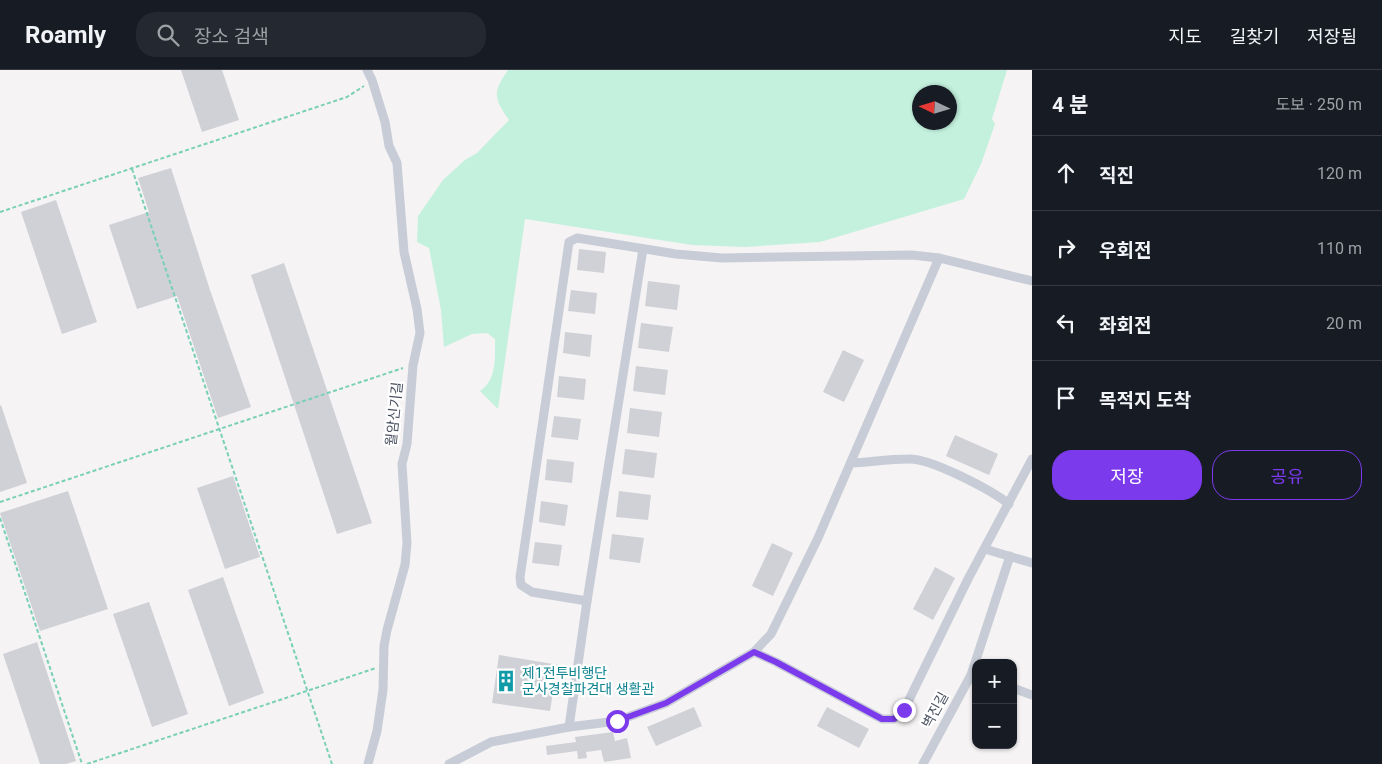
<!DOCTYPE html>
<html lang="ko">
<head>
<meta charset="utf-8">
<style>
	:root { --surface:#171b24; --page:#242831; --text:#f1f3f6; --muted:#9ea1a6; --line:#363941; --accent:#7c3aed }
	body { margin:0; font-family:Roboto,"Noto Sans KR",sans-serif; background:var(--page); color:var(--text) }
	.controls { position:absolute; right:15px; bottom:15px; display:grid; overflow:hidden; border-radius:10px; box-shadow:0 1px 4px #0004 }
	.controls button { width:45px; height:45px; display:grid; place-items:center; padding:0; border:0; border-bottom:1px solid var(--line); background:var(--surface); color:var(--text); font:25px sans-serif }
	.compass { position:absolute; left:912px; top:15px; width:45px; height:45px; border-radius:50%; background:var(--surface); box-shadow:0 1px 4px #0004; rotate:274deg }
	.stop { position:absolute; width:15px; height:15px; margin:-11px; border:4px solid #7c3aed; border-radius:50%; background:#fff }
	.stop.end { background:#7c3aed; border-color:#fff; box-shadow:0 1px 5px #0008 }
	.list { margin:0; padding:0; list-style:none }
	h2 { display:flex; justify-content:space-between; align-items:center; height:65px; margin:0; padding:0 20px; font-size:21px }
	h2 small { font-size:16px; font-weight:400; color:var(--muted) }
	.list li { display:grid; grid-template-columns:32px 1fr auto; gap:15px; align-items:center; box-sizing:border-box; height:75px; padding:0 20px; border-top:1px solid var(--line) }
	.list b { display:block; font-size:19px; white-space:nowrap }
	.list em { font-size:16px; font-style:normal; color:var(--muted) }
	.actions { display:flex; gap:10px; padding:15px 20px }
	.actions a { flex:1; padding:11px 0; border:1px solid var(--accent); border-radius:20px; text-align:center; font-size:18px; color:var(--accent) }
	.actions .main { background:var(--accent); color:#fff }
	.icon { flex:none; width:28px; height:28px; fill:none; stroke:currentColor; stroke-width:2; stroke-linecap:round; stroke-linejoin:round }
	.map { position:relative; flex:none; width:1032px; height:694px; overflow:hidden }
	header { display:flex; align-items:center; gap:30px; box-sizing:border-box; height:70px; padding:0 25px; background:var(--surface); border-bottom:1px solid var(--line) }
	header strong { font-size:24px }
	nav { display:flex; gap:28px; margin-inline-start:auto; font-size:18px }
	.search { width:350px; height:45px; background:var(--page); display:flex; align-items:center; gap:12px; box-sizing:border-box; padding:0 18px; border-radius:20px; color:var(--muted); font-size:19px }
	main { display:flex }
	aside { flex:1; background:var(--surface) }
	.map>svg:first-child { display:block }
	.green { fill:#c3f1de; fill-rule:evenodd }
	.building { fill:#cfd1d7 }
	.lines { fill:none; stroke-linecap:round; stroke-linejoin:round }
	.path { stroke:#79d0b6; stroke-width:2; stroke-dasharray:4 2.5; stroke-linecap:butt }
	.minor { stroke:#c7ccd7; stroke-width:9 }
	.route { stroke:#7c3aed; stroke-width:6 }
	.labels { text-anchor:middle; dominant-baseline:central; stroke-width:4.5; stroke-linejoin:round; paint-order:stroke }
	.street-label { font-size:14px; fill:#4a5161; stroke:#fff }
	.culture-label { font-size:14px; fill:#0d838f; stroke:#fff; text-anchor:start }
</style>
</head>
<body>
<header>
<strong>Roamly</strong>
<div class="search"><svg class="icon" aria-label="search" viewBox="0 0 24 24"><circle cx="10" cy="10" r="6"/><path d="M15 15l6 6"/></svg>장소 검색</div>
<nav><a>지도</a><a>길찾기</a><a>저장됨</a></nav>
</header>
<main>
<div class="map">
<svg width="1032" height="694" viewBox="0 0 1032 694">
	<rect width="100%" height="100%" fill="#f5f3f3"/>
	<!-- green -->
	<path class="green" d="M 508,0 L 1007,0 L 992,49 L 995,54 L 981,94 L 964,129 L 820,172 L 745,177 L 692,175 L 525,149 L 498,339 L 480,321 C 497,310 495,287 495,269 L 487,263 L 472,264 L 444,277 L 441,240 L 429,178 L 417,172 L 418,146 L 443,110 L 465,90 L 477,83 L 509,50 C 494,28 492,23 508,0 ZM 919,22 L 949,22 L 949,52 L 919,52 Z"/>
	<!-- building -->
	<g class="building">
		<polygon points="181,0 222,0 239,50 202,62"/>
		<polygon points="171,98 210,220 251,337 218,348 177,226 137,239 109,155 149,142 138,108"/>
		<polygon points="56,130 97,252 62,264 21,142"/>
		<polygon points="579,179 606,182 604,203 577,200"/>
		<polygon points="284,193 372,453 337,464 251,205"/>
		<polygon points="648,211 680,215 677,240 645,236"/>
		<polygon points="571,220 597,223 595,244 568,241"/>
		<polygon points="641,253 673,257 669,282 638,278"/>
		<polygon points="565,262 592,265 590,287 563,283"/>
		<polygon points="843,280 864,290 844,332 823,322"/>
		<polygon points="636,296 668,300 665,325 633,321"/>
		<polygon points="559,306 586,309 584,330 557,327"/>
		<polygon points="1,335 27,413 0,422 0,336"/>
		<polygon points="630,338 662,342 659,367 627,363"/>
		<polygon points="554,346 581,349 578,370 551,367"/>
		<polygon points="955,365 998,384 989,405 946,386"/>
		<polygon points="625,379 657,383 654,408 622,404"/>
		<polygon points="547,389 574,392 572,413 545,410"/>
		<polygon points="233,406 260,487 225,499 197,418"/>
		<polygon points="68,421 108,539 40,561 0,443"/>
		<polygon points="619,421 651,425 648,450 616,447"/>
		<polygon points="541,431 568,435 565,456 539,452"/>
		<polygon points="612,464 644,468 640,493 609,489"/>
		<polygon points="535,472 562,475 559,496 532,493"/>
		<polygon points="772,473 793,483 773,526 752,516"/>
		<polygon points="935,497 955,508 933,550 913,539"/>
		<polygon points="223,507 264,623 229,636 188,520"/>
		<polygon points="149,532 188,644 152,657 113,544"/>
		<polygon points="37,572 76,691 66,694 40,694 3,584"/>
		<polygon points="499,585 559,595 557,607 545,606 543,620 553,622 550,641 492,633"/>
		<polygon points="694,637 702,656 656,676 647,657"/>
		<polygon points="827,637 869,659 859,678 817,656"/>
		<polygon points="613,662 615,671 627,668 631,688 604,692 601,680 586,682 587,688 578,689 577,681 547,685 546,676 576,672 575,667"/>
	</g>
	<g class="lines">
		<!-- path -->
		<g class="path">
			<polyline points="132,99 332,694"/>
			<polyline points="0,142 347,27 364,16"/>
			<polyline points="0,432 403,298"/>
			<polyline points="0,448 82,694"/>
			<polyline points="87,694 376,598"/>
		</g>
		<!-- minor -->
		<g class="minor">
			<polyline points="367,0 372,10 385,52 389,76 397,93 404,182 417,239 420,263 413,295 407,374 402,394 407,473 405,495 387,560 384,576 383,620 377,661 368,694"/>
			<path d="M 851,393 C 870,392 889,389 908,389 C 931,388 991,420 1009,434"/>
			<polyline points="985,479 1032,493"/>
			<polyline points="587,531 532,522 521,515 520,507 569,172 577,168 676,184 722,188 912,185 939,188 1032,211"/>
			<polyline points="754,582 776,592 882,649 894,649 904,640 968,509 1032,389"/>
			<polyline points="971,605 1010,486"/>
			<polyline points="1013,618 1032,625"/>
			<polyline points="569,657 587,531 643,179"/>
			<polyline points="449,694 491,672 569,657 617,651 666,633 754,582 771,564 818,468 939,188"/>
			<polyline points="923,694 971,605 976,606"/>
		</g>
	</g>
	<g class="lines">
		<!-- route -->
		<polyline class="route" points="617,651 666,633 754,582 776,592 882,649 894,649 904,640"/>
	</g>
	<!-- icons -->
	<defs>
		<g id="building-bare" transform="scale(1.725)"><path d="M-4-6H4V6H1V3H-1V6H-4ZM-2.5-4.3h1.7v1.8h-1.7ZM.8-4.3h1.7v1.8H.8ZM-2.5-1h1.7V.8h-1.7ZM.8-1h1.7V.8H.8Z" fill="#0f9aa8" stroke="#fff" stroke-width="2.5" paint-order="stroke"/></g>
	</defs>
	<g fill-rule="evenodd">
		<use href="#building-bare" x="506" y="611"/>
	</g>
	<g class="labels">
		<!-- street labels -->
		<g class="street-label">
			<text transform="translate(394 344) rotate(-84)">월암신기길</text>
			<text transform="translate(935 640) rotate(-61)">벽진길</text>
		</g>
		<!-- culture labels -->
		<g class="culture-label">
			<text x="522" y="603">제1전투비행단<tspan x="522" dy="16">군사경찰파견대 생활관</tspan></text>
		</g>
	</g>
</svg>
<div class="controls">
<button>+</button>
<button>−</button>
</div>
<svg class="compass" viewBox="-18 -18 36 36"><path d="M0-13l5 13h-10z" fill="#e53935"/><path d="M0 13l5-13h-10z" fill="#9ea1a6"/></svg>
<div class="stop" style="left:617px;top:651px"></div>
<div class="stop end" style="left:904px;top:640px"></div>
</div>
<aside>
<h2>4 분<small>도보 · 250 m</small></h2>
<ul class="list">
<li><svg class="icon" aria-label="ahead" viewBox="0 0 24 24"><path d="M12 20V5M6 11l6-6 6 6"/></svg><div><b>직진</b></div><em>120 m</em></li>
<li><svg class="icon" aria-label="right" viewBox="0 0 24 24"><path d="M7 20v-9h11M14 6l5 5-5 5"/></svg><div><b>우회전</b></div><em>110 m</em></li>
<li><svg class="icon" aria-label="left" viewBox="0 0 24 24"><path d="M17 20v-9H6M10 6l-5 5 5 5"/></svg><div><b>좌회전</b></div><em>20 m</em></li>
<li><svg class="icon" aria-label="arrive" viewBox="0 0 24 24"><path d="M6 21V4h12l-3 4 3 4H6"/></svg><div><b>목적지 도착</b></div></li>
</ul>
<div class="actions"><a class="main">저장</a><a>공유</a></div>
</aside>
</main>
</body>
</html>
